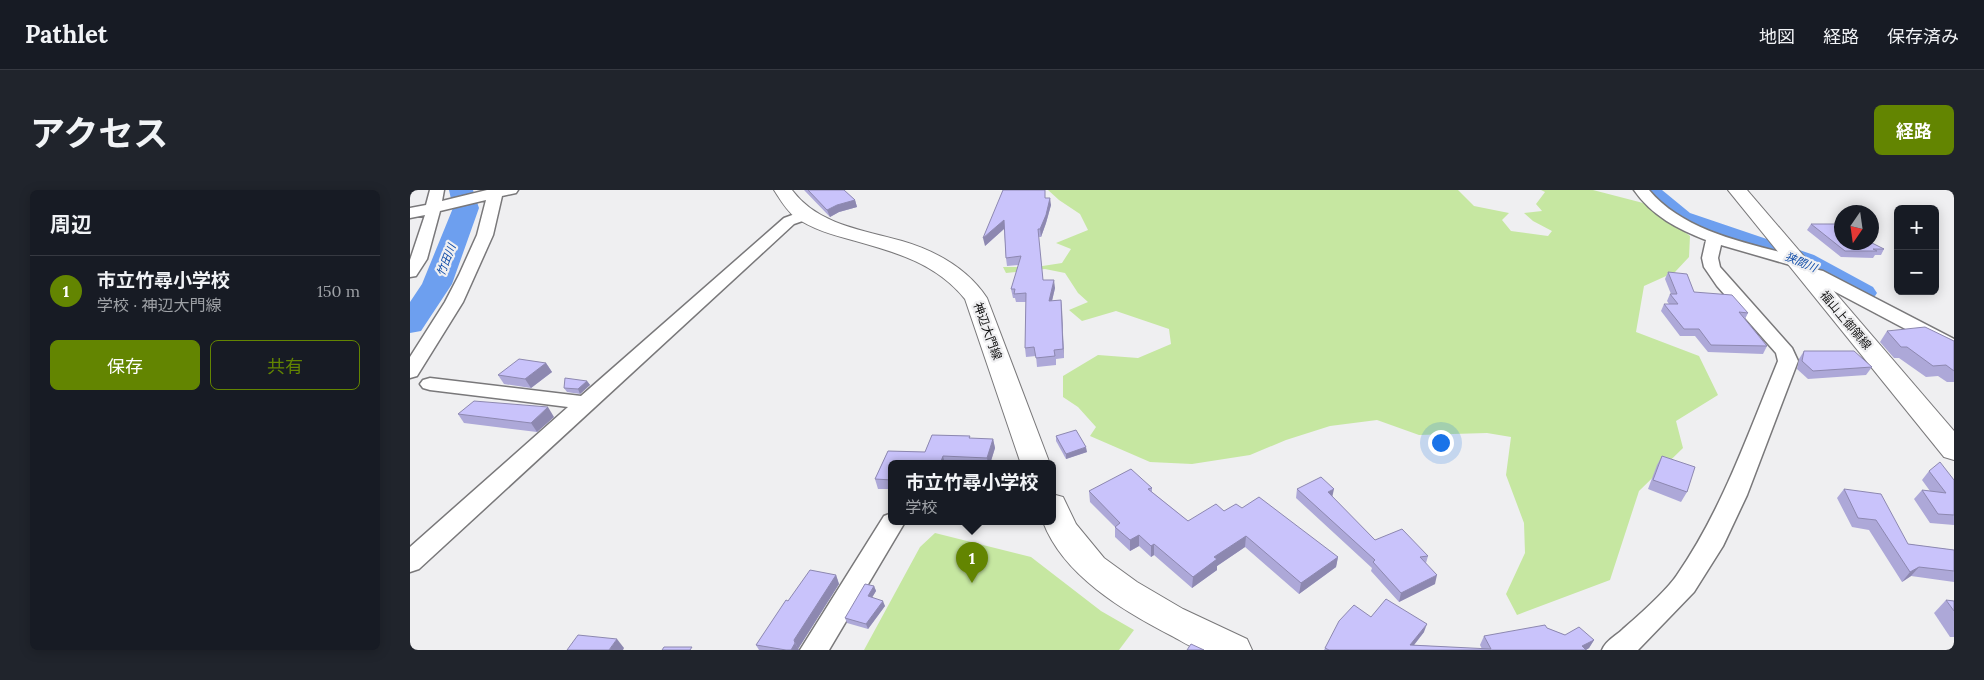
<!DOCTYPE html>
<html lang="ja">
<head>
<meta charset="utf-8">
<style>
	:root { --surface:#171b24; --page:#20242c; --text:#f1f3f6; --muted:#9ea1a6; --line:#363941; --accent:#638501 }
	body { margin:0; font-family:Lora,"Noto Sans JP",serif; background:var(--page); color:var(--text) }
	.controls { position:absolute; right:15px; top:15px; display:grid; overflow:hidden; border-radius:8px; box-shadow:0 2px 12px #0003 }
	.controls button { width:45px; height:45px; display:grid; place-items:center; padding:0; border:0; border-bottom:1px solid var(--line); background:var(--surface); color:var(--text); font:25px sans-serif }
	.compass { position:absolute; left:1424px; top:15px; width:45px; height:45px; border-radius:50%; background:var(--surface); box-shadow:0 2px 12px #0003; rotate:193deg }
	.you { position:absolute; left:1030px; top:252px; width:18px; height:18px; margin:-12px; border:4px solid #fff; border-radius:50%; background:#1a73e8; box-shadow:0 0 0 8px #1a73e833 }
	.badge { display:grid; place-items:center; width:32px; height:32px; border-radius:50%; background:var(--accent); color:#fff; font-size:16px; font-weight:700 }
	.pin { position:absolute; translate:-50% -41px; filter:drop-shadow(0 1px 2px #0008) }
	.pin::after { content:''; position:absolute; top:26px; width:18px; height:15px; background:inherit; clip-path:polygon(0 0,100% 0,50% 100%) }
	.popup { position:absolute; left:478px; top:270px; width:168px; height:65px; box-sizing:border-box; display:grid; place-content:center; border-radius:8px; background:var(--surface); filter:drop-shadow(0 1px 4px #0005); font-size:16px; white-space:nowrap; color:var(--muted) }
	.popup b { font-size:19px; color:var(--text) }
	.popup::after { content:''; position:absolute; left:50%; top:100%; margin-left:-10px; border:10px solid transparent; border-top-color:var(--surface) }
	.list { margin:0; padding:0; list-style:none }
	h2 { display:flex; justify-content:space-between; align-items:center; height:65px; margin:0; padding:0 20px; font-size:21px }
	h2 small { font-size:16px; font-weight:400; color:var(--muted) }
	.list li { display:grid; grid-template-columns:32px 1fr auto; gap:15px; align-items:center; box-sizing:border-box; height:70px; padding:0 20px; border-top:1px solid var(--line) }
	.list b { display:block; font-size:19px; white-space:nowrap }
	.list p { margin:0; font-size:16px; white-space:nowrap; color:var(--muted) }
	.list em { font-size:16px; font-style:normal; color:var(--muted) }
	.actions { display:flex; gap:10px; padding:15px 20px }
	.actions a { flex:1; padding:11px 0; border:1px solid var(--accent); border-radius:8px; text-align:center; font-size:18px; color:var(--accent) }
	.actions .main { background:var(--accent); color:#fff }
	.map { position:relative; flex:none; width:1544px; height:460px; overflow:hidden; border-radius:8px }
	header { display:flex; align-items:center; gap:30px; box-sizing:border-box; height:70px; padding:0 25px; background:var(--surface); border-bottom:1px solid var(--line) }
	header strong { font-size:24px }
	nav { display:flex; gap:28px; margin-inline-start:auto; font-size:18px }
	.intro { display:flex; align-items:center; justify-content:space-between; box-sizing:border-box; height:120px; padding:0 30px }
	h1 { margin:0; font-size:35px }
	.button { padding:12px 22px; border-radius:8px; background:var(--accent); color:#fff; font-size:18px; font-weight:700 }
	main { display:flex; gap:30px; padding:0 30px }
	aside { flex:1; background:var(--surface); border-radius:8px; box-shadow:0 2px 12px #0003 }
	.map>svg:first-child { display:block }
	.green { fill:#c6e7a1 }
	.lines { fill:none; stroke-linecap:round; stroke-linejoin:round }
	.river { fill:#6d9fef; fill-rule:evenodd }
	.street-casing { stroke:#79787a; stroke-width:3 }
	.secondary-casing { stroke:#79787a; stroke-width:2 }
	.primary-casing { stroke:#79787a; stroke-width:2 }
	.street { fill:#fff; fill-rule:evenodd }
	.secondary { fill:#fff; fill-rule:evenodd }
	.primary { fill:#fff; fill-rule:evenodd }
	.wall { fill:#ada8d8 }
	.shaded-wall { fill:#8d88b0 }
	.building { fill:#c9c3fb; stroke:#8d88b0 }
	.labels { text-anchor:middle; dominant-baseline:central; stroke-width:4.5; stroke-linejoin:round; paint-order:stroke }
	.far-water-label { font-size:11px; font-style:italic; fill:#0f4ca8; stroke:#efeff1 }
	.street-label { font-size:12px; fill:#111; stroke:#efeff1 }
</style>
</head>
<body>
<header>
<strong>Pathlet</strong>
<nav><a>地図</a><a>経路</a><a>保存済み</a></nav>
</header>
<div class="intro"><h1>アクセス</h1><a class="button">経路</a></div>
<main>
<aside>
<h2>周辺<small></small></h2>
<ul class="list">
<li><span class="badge">1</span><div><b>市立竹尋小学校</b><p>学校 · 神辺大門線</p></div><em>150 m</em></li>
</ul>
<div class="actions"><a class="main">保存</a><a>共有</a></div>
</aside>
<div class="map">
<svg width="1544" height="460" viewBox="0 0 1544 460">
	<rect width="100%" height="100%" fill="#efeff1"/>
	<!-- green -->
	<g class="green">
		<polygon points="638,0 1048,0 1064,16 1099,23 1092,30 1101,41 1138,46 1142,41 1123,31 1114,23 1132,21 1126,14 1135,2 1131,0 1183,0 1237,14 1280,46 1279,67 1265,82 1234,96 1226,142 1289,166 1308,205 1266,231 1273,258 1229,301 1200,390 1107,425 1096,404 1115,363 1114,333 1096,285 1101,247 1077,243 1009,245 967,230 920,236 876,250 840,265 782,274 740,272 680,246 686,237 668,217 653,207 653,186 688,165 728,168 761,154 759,139 706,121 672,131 659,120 678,112 668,103 655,83 635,79 596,83 593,77 626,77 652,73 661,59 646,53 678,40 670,24 649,10"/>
		<polygon points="525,343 621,367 691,421 724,440 709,460 454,460 510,357"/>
	</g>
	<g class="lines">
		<!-- river -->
		<g class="river">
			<polygon points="39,0 63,0 69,18 42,94 11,141 0,143 0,112 12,94 43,18"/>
			<polygon points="1225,0 1252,0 1280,23 1404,65 1463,97 1467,103 1463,109 1452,112 1441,109 1384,77 1262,33"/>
		</g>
		<!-- street casing -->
		<g class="street-casing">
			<g id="street">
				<polygon points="20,0 34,0 32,11 77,0 108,0 106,3 92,6 83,45 53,112 7,186 0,188 0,167 35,112 49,85 67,45 76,10 30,21 17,69 6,86 0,87 0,70 15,25 0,28 0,18 16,15"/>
				<path d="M 1224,0 L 1239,0 C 1275,43 1341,54 1393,68 L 1395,72 L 1393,76 L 1387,77 L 1311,55 L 1308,68 L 1310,77 L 1382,158 L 1388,171 L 1337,305 L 1313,356 L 1284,402 L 1228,460 L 1192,460 C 1197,449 1205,447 1213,439 C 1228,426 1257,400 1267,385 C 1312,320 1338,244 1368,171 L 1366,163 L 1307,96 L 1294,77 L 1292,68 L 1296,50 C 1268,39 1242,26 1224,0 Z"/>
				<polygon points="396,20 401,22 404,25 401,28 384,34 9,379 0,382 0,357 158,217 20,200 13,198 10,194 13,190 20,188 171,206 374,28"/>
				<polygon points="1396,77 1413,81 1544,149 1544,163 1537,161 1401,89 1390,86 1388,82 1390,78"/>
				<polygon points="482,323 482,332 495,332 419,460 390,460 474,326"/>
			</g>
		</g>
		<!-- secondary casing -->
		<g class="secondary-casing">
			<polygon id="secondary" points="1318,0 1337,0 1544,241 1544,270 1534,267"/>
		</g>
		<!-- primary casing -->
		<g class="primary-casing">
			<g id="primary">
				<path d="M 364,0 L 382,0 C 408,35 453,40 492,51 C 526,61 557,78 577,108 L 640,274 L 611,274 L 555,109 C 526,73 485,62 442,50 C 423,45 402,39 385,27 C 376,20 370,9 364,0 Z"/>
				<path d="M 642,304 L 653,307 L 666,334 L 694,368 L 727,392 L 773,419 L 837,449 L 842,460 C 829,460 800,460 789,460 C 780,457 770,450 762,446 C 713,421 653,385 633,332 L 642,332 Z"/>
			</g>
		</g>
		<!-- street -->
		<use href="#street" class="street"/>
		<!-- secondary -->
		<use href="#secondary" class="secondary"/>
		<!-- primary -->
		<use href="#primary" class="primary"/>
	</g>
	<!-- wall -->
	<g class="wall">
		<polygon points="394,0 434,0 445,10 447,17 429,22 420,27"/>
		<polygon points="593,0 636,8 641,15 636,33 631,47 628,47 633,90 645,98 642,111 651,110 654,168 646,169 646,175 627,177 626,166 616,167 615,158 616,112 606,112 605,108 603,108 601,99 609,75 597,76 596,68 594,39 575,56"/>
		<polygon points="1401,34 1432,52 1474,59 1471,65 1465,65 1463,68 1431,67 1397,40"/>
		<polygon points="1258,82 1284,102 1338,123 1335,129 1357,156 1353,164 1298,162 1285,146 1270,146 1251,121 1254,114 1259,114 1257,111 1260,104 1261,104 1255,89"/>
		<polygon points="1477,141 1544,151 1544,192 1537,192 1528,186 1516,187 1489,168 1484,168 1470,152"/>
		<polygon points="1394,161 1462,177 1456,185 1398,189 1387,179 1389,169"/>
		<polygon points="136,173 142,182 121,198 94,194 88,185"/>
		<polygon points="177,191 180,195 170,204 157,202 154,198"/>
		<polygon points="48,224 144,227 127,242 54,233"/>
		<polygon points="522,245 560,246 560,249 583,249 585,258 580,274 482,274 482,299 468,299 465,289 478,261 515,262"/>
		<polygon points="646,246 677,262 656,269 646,251"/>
		<polygon points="1252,266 1277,302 1271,312 1238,299 1247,275"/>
		<polygon points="1519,281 1544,290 1544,335 1520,333 1504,309 1512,300 1520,301 1512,290"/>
		<polygon points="742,298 742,302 778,331 814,321 832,318 928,367 926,377 889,404 835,357 807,376 807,380 782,398 744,365 741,367 729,356 720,361 705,347 705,337 680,312 679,301"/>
		<polygon points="887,299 922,307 965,350 1018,366 1016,373 1025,394 989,412 961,381 962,378 886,308"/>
		<polygon points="1434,299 1498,354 1544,360 1544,392 1501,386 1492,392 1459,340 1442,337 1427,308"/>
		<polygon points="426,385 429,394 388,459 389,460 349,460 346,455 378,411"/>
		<polygon points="464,396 466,401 462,407 475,416 458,439 437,433 435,428"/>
		<polygon points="1536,410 1544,411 1544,447 1540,447 1524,423"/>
		<polygon points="1137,438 1155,445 1184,450 1179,458 1176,460 914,460 915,458 1014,442 1004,455 1072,459 1070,455 1074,446"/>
	</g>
	<!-- shaded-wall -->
	<g class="shaded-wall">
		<polygon points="640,8 641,15 636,33 631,47 630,39"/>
		<polygon points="445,10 447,17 429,22 420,27 417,20 427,15"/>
		<polygon points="594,30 595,38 575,56 573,48"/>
		<polygon points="644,90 645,98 640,119 639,111"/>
		<polygon points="651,110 652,118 654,168 653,159"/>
		<polygon points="136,173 142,182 121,198 115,189"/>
		<polygon points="177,191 180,195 170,204 168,199"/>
		<polygon points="138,217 144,227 127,242 121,233"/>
		<polygon points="583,249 585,258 580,274 578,274 577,268"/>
		<polygon points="676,257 677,262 656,269 656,264"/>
		<polygon points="533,266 535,274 530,274"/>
		<polygon points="924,299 922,308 918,302"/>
		<polygon points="729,345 729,356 720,361 720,350"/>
		<polygon points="836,346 835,357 807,376 807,380 782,398 783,387 804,367"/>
		<polygon points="744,354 744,365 741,367 741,356"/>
		<polygon points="928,367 926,377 889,404 891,393"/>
		<polygon points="1509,377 1501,386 1492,392 1500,382"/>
		<polygon points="426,385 429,394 388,459 384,450"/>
		<polygon points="1027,385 1025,394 989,412 991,403"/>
		<polygon points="464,396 466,401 460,411 458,406"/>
		<polygon points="473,411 475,416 458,439 456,434"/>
		<polygon points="1017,434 1014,442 1000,460 1000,455"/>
		<polygon points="207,449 214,458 213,460 199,460"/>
		<polygon points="1184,450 1179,458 1176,460 1170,460 1172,456"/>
		<polygon points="385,453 389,460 381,460"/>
	</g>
	<!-- building -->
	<g class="building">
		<polygon points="398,0 434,0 445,10 427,15 417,20"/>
		<polygon points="593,0 635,0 635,8 640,8 636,25 630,39 628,39 633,90 644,90 639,111 651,110 653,159 644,160 645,166 626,168 624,157 615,158 616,103 604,104 605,99 601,99 611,66 596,68 594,30 573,48"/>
		<polygon points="1401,34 1428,34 1432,36 1432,52 1460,52 1474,59 1463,59 1467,61 1435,61"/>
		<polygon points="1258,82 1277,84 1284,102 1322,105 1338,123 1329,122 1357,156 1301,155 1289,139 1274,139 1254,114 1268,114 1260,104 1267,104"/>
		<polygon points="1515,137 1544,151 1544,181 1536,175 1523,176 1497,157 1491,157 1477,141"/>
		<polygon points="1394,161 1444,161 1462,177 1403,181 1392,171"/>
		<polygon points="109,169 136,173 115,189 88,185"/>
		<polygon points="155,188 177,191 168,199 154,198"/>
		<polygon points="64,211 138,217 121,233 48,224"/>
		<polygon points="666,240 676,257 656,264 646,246"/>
		<polygon points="522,245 560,246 559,248 583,249 577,268 533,266 530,274 482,274 482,290 465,289 478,261 515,262"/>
		<polygon points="1252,266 1285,277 1277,302 1243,290"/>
		<polygon points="1530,272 1544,290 1544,325 1528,324 1512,300 1536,303 1519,281"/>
		<polygon points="721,279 742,298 738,299 778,331 806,314 814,321 826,314 832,318 849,307 928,367 891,393 836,346 804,367 807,369 783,387 744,354 741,356 729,345 720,350 705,337 710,333 679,301"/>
		<polygon points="911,287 924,299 918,302 965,350 992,339 1018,366 1010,367 1027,385 991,403 963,372 965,370 887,299"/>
		<polygon points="1434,299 1471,304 1498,354 1544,360 1544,381 1509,377 1500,382 1466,330 1448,328"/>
		<polygon points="400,380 426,385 384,450 385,453 381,460 376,460 346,455 376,410 378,411"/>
		<polygon points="455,394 464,396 458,406 473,411 456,434 435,428"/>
		<polygon points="976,409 1017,434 1000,455 1081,459 1074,446 1135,435 1137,438 1155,445 1169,437 1184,450 1172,456 1176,460 919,460 915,458 929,431 944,415 961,427"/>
		<polygon points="1536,410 1544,411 1544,421"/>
		<polygon points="168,445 207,449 199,460 157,460"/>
		<polygon points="781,454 794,460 777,460"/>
		<polygon points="254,457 282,457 280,460 252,460"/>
	</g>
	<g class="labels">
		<!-- far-water labels -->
		<g class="far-water-label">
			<text transform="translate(36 70) rotate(-69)">竹田川</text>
			<text transform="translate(1391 72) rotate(23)">狭間川</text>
		</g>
		<!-- street labels -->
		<g class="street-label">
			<text transform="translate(1436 130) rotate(50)">福山上御領線</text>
			<text transform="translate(578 141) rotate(70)">神辺大門線</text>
		</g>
	</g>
</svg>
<div class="controls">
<button>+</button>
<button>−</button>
</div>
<svg class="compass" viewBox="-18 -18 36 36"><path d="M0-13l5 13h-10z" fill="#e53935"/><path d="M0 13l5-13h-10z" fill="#9ea1a6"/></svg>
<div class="you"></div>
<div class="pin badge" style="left:562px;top:393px">1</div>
<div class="popup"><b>市立竹尋小学校</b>学校</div>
</div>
</main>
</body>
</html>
